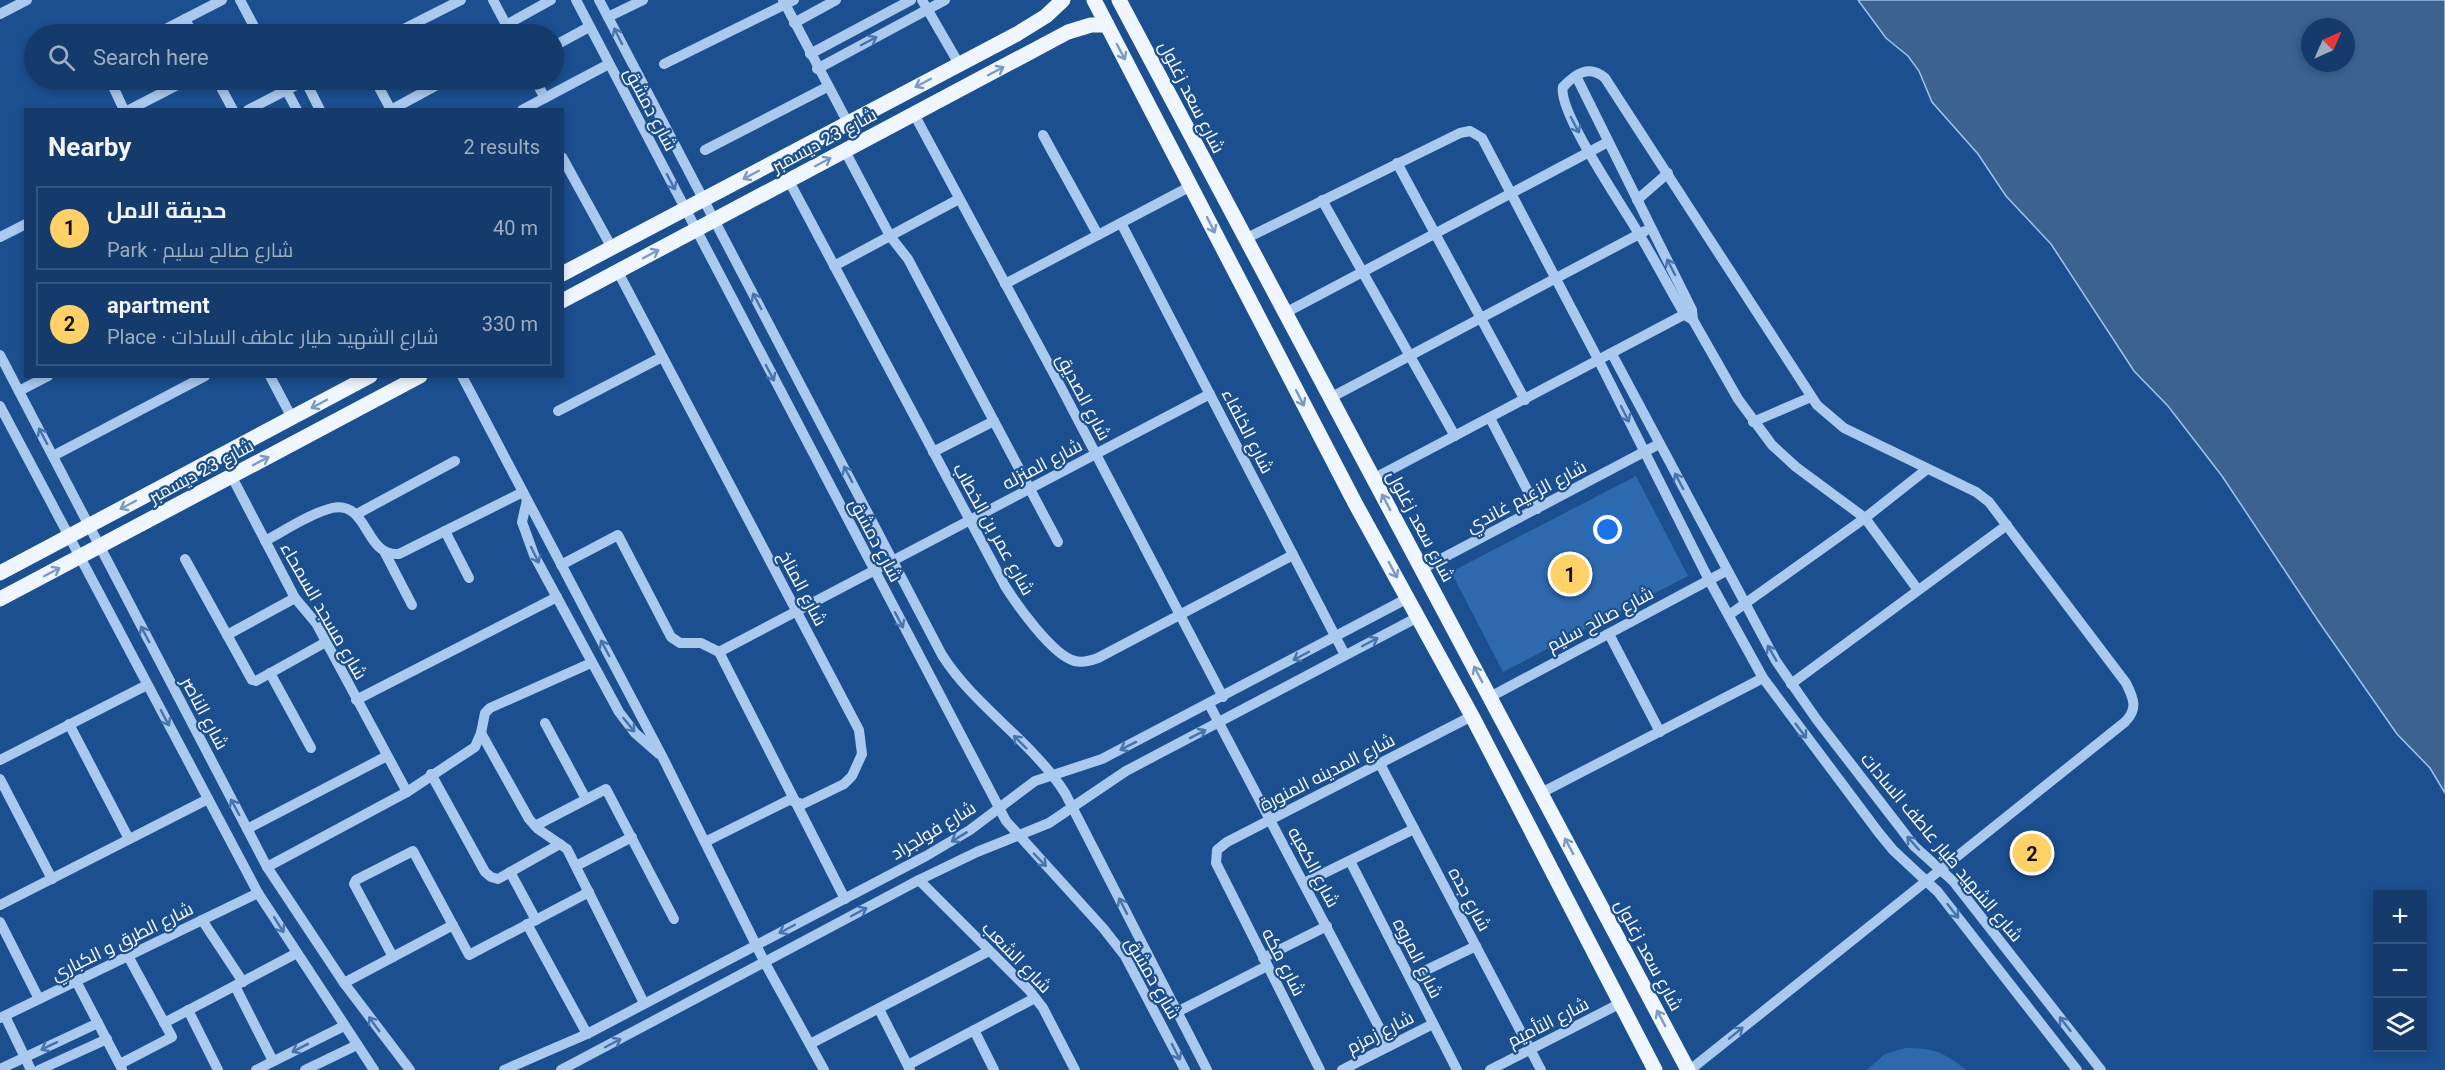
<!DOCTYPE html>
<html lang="en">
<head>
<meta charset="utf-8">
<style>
	:root { --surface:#143b6b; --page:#214673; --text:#f1f3f6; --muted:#9dadc1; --line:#33557e; --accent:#ffd166 }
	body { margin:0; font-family:Roboto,Cairo,sans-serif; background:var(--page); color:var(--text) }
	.controls { position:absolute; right:18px; bottom:18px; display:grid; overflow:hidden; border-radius:0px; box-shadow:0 3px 9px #0003 }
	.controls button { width:54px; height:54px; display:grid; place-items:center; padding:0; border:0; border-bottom:2px solid var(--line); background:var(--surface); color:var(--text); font:30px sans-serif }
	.compass { position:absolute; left:2301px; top:18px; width:54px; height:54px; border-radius:50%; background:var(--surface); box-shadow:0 3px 9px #0003; rotate:45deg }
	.you { position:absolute; left:1608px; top:530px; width:21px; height:21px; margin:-15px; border:4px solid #fff; border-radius:50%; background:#1a73e8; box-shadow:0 0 0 9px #1a73e833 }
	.badge { display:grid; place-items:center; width:39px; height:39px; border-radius:50%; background:var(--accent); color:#111; font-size:20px; font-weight:700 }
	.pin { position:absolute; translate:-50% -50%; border:3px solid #fff; box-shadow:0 2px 6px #0006 }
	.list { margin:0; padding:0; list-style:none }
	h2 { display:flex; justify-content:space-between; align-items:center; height:78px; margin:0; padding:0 24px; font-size:26px }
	h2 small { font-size:20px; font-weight:400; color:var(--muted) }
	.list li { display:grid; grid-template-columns:39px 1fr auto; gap:18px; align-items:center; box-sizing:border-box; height:84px; margin:0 12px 12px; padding:0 12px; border:2px solid var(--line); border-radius:0px }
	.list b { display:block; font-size:22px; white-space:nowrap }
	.list p { margin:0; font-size:20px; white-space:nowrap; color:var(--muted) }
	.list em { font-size:20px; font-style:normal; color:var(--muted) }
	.icon { flex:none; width:33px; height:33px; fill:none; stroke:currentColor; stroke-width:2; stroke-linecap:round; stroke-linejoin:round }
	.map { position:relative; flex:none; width:2445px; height:1070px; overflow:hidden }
	.search { position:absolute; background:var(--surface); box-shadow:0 3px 9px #0003; left:24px; top:24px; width:540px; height:66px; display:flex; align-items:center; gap:15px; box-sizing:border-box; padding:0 21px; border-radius:33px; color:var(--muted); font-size:22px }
	.panel { position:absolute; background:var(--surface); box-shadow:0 3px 9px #0003; left:24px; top:108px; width:540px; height:270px; border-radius:0px }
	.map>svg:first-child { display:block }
	.green { fill:#2e69ad }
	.water { fill:#3c6290; stroke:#9cc4f0; stroke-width:1.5; fill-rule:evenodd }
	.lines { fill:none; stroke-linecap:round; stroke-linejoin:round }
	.minor { stroke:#a9c9ee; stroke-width:10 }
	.major { stroke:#f0f6ff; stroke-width:15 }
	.oneway { stroke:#4674ac }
	.oneway2 { stroke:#7b9ac1 }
	.labels { text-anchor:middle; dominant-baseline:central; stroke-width:4.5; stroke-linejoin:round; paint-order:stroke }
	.street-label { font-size:18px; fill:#fff; stroke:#1b4f8f }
</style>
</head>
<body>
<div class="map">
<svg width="2445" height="1070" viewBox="0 0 2445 1070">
	<rect width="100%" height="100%" fill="#1b4f8f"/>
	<!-- green -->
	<g class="green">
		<polygon points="1636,476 1688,576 1503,672 1451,572"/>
		<path d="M 1905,1048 C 1934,1048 1944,1052 1966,1070 L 1867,1070 L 1885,1054 Z"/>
	</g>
	<!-- water -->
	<path class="water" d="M 1858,0 L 2445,0 L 2445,793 L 2430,768 L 2397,734 L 2319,622 L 2222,476 L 2168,406 L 2134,371 L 2051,244 L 2006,196 L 1978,154 L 1932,102 L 1919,71 L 1908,56 L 1886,38 ZM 2310,27 L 2346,27 L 2346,63 L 2310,63 Z"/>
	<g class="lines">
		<!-- minor -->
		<g class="minor">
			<polyline points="240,0 258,34"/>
			<polyline points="493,0 511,34"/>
			<polyline points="576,0 1006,821 1103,928 1125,956 1185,1070"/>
			<path d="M 599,0 L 942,655 C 975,707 1032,741 1065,793 L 1207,1070"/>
			<polyline points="783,0 848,123"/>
			<polyline points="922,0 959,64"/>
			<polyline points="0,14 27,0"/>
			<polyline points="608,17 643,0"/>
			<polyline points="185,19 193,34"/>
			<polyline points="794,23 836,0"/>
			<polyline points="506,25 551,0"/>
			<polyline points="156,34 222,0"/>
			<polyline points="394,34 461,0"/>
			<polyline points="554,46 589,27"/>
			<polyline points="810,54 911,0"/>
			<polyline points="664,64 794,0"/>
			<polyline points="817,69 945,0"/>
			<polyline points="1576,76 1692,310 1693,320 1738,399 1772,445 1796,467 1865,518 1918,590"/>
			<polyline points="110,80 124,110"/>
			<polyline points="217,80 233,110"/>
			<polyline points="281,80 297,110"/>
			<polyline points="305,80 320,110"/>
			<polyline points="375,80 391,110"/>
			<polyline points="535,80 545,98"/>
			<polyline points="129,110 187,80"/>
			<polyline points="248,110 306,80"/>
			<polyline points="391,110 446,80"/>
			<polyline points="522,110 609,64"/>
			<polyline points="914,114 1055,376 1223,697"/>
			<polyline points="1043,135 1098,235"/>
			<polyline points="705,150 827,87"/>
			<polyline points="845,151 890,236 908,259 1058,542"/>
			<polyline points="562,157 612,248"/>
			<polyline points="1397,163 1525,400"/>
			<path d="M 789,181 L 1005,586 C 1017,605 1053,656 1075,661 C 1083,663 1090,661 1098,658 L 1293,555"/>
			<polyline points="1322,200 1455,436"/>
			<polyline points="1637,200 1668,173"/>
			<polyline points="1121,223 1345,655"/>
			<polyline points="0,237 26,224"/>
			<polyline points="1245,239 1460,133 1470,131 1482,138 1599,361 1709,580 1763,678 1879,833 1893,850 1938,892 2077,1070"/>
			<polyline points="834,266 959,199"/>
			<polyline points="618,272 859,730 862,754 852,776 844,784 803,804 789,800 705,842"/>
			<polyline points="1005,284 1191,186"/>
			<polyline points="1285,313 1608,142"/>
			<polyline points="1612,354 1776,661 1817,720 1902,830 1914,846 1953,881 2101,1070"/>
			<polyline points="0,355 267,867 344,983 410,1070"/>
			<polyline points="270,376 292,418"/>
			<polyline points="462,376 662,756 765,963 824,1070"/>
			<polyline points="19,391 48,376"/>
			<polyline points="1330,398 1645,231"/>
			<polyline points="0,406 258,893 374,1070"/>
			<polyline points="558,411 662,357"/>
			<polyline points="1490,418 1537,509"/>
			<polyline points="1753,422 1811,397"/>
			<polyline points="933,452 994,421"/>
			<polyline points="53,456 205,376"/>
			<polyline points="232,477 295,598 316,623 407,792"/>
			<polyline points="1373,479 1689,312"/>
			<polyline points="527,500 522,522 534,555 619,712 635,733 659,754"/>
			<polyline points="357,514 455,461"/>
			<polyline points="445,531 469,578"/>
			<path d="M 265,541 C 284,531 311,513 332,508 C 369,500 364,557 399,554 L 523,492"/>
			<polyline points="385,553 412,605"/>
			<polyline points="185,559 252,680 256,681 326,642"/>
			<polyline points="561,565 618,535 671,637 680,643 701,643 719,652 1210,394"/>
			<polyline points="1422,569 1659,444"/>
			<polyline points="1729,615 1865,518 1927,469"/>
			<polyline points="1609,634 1660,732"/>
			<polyline points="227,635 295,598"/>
			<polyline points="719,652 845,899"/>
			<polyline points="270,673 311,748"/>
			<polyline points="1791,684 2007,525"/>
			<polyline points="1490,697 1726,571"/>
			<polyline points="356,700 557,597"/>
			<polyline points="1209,704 1389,1046"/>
			<polyline points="545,723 586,799"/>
			<polyline points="69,724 129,839"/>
			<polyline points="481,733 529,819 538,829 567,849 644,1003"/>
			<polyline points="0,760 147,685"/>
			<polyline points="1380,764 1541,1070"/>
			<polyline points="431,774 485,872 491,877 498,879 560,844"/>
			<polyline points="0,779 52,879"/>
			<polyline points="1541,793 1763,678"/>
			<polyline points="535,826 606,789 674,919"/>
			<polyline points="247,829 387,756"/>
			<polyline points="1350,861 1457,1070"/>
			<polyline points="576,866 632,837"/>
			<polyline points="267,867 407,792 475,747 481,733 485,713 490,708 591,663"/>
			<polyline points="510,872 536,920"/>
			<polyline points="919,880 1029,990 1043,1008 1075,1070"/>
			<polyline points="1304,883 1414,829"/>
			<polyline points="0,905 208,799"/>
			<polyline points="202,920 243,982"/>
			<polyline points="0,922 39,999"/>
			<polyline points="527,924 587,1034"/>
			<polyline points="393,957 354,884 356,880 413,851 469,955 589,892"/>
			<polyline points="1263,958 1327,926"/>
			<polyline points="1410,978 1476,946"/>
			<polyline points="76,981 122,1069"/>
			<polyline points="344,983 453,925"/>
			<polyline points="235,986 273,1061"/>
			<polyline points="879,1009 910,1070"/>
			<polyline points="188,1010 218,1070"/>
			<polyline points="1177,1012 1267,966"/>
			<polyline points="5,1016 31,1070"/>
			<polyline points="0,1018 258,893"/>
			<polyline points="164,1023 297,953"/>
			<polyline points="974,1030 994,1070"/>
			<polyline points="810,1044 989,951"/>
			<polyline points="120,1064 172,1037 128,956"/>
			<polyline points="908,1065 1035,998"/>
			<polyline points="0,1069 98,1023"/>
			<polyline points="39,1070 107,1039"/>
			<polyline points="256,1070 344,1026"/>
			<polyline points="305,1070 357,1045"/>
			<polyline points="504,1070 587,1034 926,856 970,830 1035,781 1102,759 1408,598"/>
			<polyline points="561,1070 919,880 977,852 1049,823 1126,771 1418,617"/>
			<polyline points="1320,1070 1216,863 1217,850 1227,842 1472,716"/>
			<polyline points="1342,1070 1433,1024"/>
			<polyline points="1490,1070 1621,1003"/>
			<path d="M 1690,1070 L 2125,722 C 2138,709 2134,699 2126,683 L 1989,502 L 1976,492 L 1844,428 L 1817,405 L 1605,78 C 1589,64 1575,74 1563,87 C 1557,111 1624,208 1639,234 C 1655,260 1669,288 1685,315 L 1693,320"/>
		</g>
		<!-- major -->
		<g class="major">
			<polyline points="1094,0 1355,503 1472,716 1655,1070"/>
			<polyline points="1119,0 1688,1070"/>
			<polyline points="562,274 1017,34 1046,16 1063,0"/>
			<polyline points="562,301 1068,32 1091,25 1107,25"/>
			<polyline points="0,573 370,376"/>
			<polyline points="0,599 420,376"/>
		</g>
	</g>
	<!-- one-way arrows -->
	<defs><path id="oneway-shaft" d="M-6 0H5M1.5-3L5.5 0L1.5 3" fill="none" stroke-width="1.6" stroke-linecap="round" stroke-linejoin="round" transform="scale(1.5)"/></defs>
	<g class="oneway">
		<use href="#oneway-shaft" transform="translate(618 36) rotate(-117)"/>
		<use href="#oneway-shaft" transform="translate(869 41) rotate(-28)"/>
		<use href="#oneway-shaft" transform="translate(1575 125) rotate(62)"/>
		<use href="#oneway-shaft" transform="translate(671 182) rotate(62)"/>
		<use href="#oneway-shaft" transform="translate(1671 267) rotate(-117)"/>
		<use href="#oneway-shaft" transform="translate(757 301) rotate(-118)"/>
		<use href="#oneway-shaft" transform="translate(770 373) rotate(62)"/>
		<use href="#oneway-shaft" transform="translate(1625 414) rotate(63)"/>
		<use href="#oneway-shaft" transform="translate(43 436) rotate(-118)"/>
		<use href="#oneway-shaft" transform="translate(848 474) rotate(-118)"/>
		<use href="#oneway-shaft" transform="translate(1679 481) rotate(-118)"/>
		<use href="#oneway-shaft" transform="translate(535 555) rotate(64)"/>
		<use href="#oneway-shaft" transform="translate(899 620) rotate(62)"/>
		<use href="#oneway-shaft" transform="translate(145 634) rotate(-118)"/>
		<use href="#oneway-shaft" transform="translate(1370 642) rotate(-28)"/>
		<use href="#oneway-shaft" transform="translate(605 648) rotate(-118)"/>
		<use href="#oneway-shaft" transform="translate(1772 653) rotate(-120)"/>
		<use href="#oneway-shaft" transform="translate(1301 656) rotate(152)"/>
		<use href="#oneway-shaft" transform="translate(165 718) rotate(62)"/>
		<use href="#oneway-shaft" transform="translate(629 725) rotate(51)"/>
		<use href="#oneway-shaft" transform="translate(1801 731) rotate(53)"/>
		<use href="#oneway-shaft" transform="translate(1198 734) rotate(-27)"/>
		<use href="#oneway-shaft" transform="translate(1020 742) rotate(-135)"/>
		<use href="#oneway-shaft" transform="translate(1128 746) rotate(153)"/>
		<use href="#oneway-shaft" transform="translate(235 807) rotate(-118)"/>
		<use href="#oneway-shaft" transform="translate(959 837) rotate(149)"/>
		<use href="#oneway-shaft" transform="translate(1913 843) rotate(-132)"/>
		<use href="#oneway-shaft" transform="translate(1040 860) rotate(46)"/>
		<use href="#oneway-shaft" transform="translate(1123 906) rotate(-117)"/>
		<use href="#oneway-shaft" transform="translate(1953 911) rotate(52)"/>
		<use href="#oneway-shaft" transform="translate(859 912) rotate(-28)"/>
		<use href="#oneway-shaft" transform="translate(279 925) rotate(58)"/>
		<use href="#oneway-shaft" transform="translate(787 929) rotate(152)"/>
		<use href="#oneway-shaft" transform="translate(374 1024) rotate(-126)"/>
		<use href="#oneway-shaft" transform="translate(2065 1024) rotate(-128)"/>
		<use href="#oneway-shaft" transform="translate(1736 1033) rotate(-39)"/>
		<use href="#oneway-shaft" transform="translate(613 1043) rotate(-28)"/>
		<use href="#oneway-shaft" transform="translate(49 1046) rotate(155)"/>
		<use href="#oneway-shaft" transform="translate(300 1048) rotate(153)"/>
		<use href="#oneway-shaft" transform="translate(1176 1052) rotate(63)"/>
	</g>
	<g class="oneway2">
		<use href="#oneway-shaft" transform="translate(1121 52) rotate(62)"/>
		<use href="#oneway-shaft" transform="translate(996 71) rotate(-28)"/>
		<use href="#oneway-shaft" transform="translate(923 83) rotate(152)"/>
		<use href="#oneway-shaft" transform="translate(823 162) rotate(-28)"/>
		<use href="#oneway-shaft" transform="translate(751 175) rotate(152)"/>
		<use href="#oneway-shaft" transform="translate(1211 225) rotate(63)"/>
		<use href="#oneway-shaft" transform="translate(651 254) rotate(-28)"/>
		<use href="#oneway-shaft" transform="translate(1300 398) rotate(63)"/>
		<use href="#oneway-shaft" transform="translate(319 404) rotate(152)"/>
		<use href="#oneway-shaft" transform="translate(261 461) rotate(-28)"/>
		<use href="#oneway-shaft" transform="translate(1386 502) rotate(-118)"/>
		<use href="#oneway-shaft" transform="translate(128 505) rotate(152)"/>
		<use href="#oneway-shaft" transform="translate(1393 570) rotate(62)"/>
		<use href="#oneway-shaft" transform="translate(52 572) rotate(-28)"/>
		<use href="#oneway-shaft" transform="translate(1478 674) rotate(-118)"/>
		<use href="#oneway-shaft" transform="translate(1569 846) rotate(-118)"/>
		<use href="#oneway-shaft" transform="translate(1661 1018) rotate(-118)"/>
	</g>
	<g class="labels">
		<!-- street labels -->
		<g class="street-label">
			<text transform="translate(1192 97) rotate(63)">شارع سعد زغلول</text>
			<text transform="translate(651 109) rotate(62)">شارع دمشق</text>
			<text transform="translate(824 140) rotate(-28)">شارع 23 ديسمبر</text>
			<text transform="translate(1084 397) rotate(62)">شارع الصديق</text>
			<text transform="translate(1248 431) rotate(63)">شارع الخلفاء</text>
			<text transform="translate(1042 464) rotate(-28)">شارع المنزله</text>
			<text transform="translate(201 471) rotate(-28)">شارع 23 ديسمبر</text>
			<text transform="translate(1526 496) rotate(-28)">شارع الزعيم غاندي</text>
			<text transform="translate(1421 526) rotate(62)">شارع سعد زغلول</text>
			<text transform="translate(994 529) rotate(61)">شارع عمر بن الخطاب</text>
			<text transform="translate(876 540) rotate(62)">شارع دمشق</text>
			<text transform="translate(803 588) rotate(62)">شارع المناخ</text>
			<text transform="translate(324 611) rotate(60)">شارع مسجد السمحاء</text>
			<text transform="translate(1600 619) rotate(-28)">شارع صالح سليم</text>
			<text transform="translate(205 713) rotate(62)">شارع الناصر</text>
			<text transform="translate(1327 772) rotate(-27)">شارع المدينه المنورة</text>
			<text transform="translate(933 830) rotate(-31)">شارع فولجراد</text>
			<text transform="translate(1942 847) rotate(50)">شارع الشهيد طيار عاطف السادات</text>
			<text transform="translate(1314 867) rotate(62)">شارع الكعبه</text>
			<text transform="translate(1470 899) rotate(62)">شارع جده</text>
			<text transform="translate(122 941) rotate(-26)">شارع الطرق و الكباري</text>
			<text transform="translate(1649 955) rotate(62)">شارع سعد زغلول</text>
			<text transform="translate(1017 957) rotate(46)">شارع الشعب</text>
			<text transform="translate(1418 958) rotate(63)">شارع المروه</text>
			<text transform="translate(1284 962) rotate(63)">شارع مكه</text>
			<text transform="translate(1153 978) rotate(60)">شارع دمشق</text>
			<text transform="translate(1548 1022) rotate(-27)">شارع التأميم</text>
			<text transform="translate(1380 1032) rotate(-27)">شارع زمزم</text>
		</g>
	</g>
</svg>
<div class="controls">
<button>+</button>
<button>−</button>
<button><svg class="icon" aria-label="layers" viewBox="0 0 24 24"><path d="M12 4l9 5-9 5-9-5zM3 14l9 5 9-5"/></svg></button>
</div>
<svg class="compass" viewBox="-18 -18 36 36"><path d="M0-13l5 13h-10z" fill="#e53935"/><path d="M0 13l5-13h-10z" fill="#9dadc1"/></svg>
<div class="you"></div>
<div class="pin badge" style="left:1570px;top:574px">1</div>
<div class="pin badge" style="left:2032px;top:853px">2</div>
<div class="search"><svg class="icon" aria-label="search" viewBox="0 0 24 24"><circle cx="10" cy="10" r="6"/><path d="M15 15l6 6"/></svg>Search here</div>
<section class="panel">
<h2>Nearby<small>2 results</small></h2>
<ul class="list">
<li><span class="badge">1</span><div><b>حديقة الامل</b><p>Park · شارع صالح سليم</p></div><em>40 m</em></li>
<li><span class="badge">2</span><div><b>apartment</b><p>Place · شارع الشهيد طيار عاطف السادات</p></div><em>330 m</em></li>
</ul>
</section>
</div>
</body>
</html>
